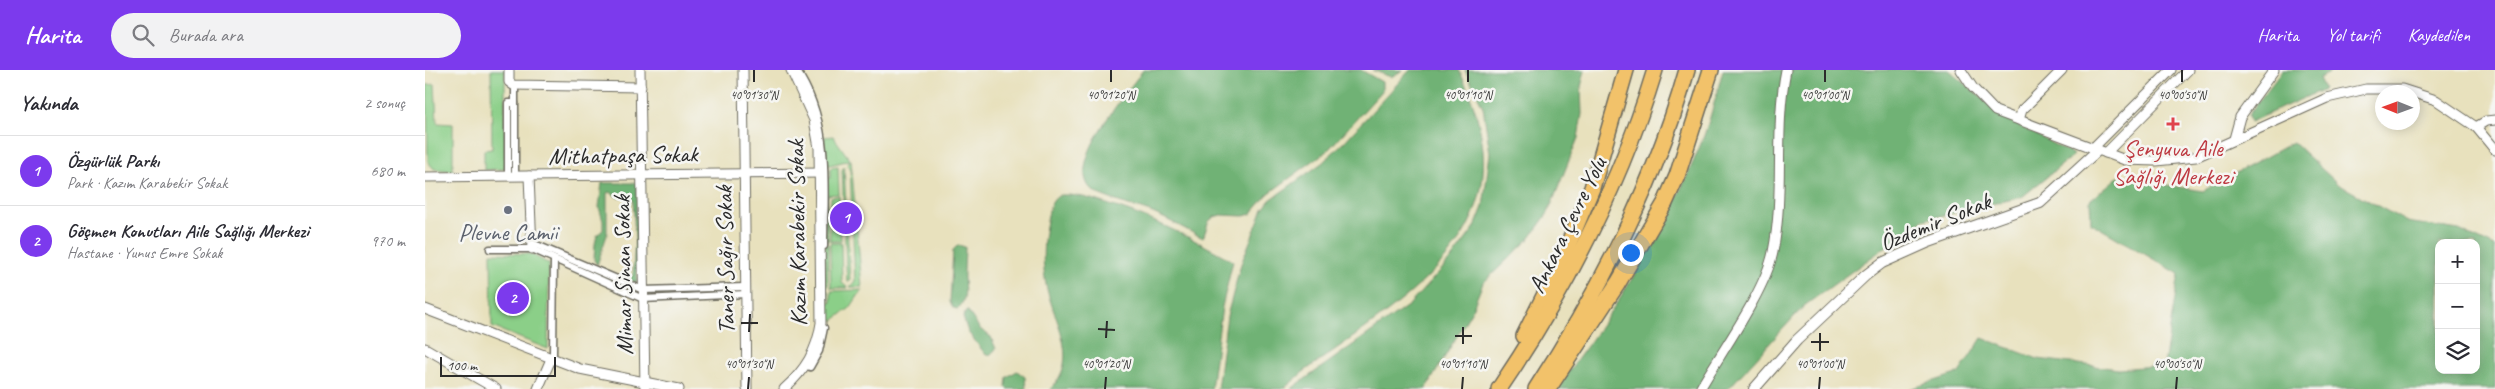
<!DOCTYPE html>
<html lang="tr">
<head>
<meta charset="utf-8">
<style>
	:root { --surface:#fff; --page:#f2f2f3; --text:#2b2b33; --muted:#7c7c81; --line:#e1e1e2; --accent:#7c3aed }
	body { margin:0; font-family:Caveat,sans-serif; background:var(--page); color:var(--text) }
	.controls { position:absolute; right:15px; bottom:15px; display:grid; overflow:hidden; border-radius:10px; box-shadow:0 2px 12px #0003 }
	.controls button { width:45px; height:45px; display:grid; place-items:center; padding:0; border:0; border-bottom:1px solid var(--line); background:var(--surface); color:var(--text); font:25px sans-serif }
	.compass { position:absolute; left:1950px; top:15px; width:45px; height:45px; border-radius:50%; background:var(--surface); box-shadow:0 2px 12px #0003; rotate:271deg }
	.scale { position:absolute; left:15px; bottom:12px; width:116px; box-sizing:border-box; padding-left:5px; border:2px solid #2b2b2b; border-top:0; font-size:14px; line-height:18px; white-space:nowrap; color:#2b2b2b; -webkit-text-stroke:4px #f6f6f2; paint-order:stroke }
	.you { position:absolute; left:1205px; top:182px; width:18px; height:18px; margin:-12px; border:4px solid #fff; border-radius:50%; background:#1a73e8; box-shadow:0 0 0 8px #1a73e833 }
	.badge { display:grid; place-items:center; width:32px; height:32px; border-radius:50%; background:var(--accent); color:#fff; font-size:16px; font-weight:700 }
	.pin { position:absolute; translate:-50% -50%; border:2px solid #fff; box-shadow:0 1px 5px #0006 }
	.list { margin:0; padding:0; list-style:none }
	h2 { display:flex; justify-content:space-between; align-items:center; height:65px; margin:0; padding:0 20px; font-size:21px }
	h2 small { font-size:16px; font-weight:400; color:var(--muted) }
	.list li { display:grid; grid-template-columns:32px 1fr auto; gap:15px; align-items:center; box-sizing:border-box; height:70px; padding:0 20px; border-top:1px solid var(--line) }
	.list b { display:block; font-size:19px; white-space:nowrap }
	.list p { margin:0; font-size:16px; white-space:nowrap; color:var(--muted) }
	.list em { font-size:16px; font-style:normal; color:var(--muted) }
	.icon { flex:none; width:28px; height:28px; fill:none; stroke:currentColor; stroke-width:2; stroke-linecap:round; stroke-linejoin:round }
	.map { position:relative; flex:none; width:2070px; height:319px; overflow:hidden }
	header { display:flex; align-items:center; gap:30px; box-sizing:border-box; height:70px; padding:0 25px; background:var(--accent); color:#fff }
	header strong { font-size:24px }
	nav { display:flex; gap:28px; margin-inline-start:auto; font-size:18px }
	.search { width:350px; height:45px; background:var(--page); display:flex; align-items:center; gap:12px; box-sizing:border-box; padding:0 18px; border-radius:28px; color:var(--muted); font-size:19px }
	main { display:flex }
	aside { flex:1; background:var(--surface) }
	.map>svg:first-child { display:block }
	.green { fill:#8bcf88; stroke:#5b7d5a }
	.forest { fill:#70b274; stroke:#4e6e50; fill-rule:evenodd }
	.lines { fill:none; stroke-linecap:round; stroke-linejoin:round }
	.pedestrian-casing { stroke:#6d6b5e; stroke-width:9 }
	.minor-casing { stroke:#6d6b5e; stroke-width:11 }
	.tertiary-casing { stroke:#6d6b5e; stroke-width:12 }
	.motorway-casing { stroke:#6d6b5e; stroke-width:18 }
	.pedestrian { stroke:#fff; stroke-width:6 }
	.minor { stroke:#fff; stroke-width:9 }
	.tertiary { stroke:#fff; stroke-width:10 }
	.motorway { stroke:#f2c26a; stroke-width:15 }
	.ticks { fill:none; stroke:#2b2b2b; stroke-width:2 }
	.health-dot { fill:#e0444e; stroke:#f6f6f2; stroke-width:2 }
	.worship-dot { fill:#6b7280; stroke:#f6f6f2; stroke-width:2 }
	.labels { text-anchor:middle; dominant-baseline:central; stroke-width:5; stroke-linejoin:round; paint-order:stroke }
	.health-label { font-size:24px; fill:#be3a42; stroke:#f6f6f2 }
	.street-label { font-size:24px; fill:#2b2b2b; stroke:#f6f6f2 }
	.worship-label { font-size:24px; fill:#5b616d; stroke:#f6f6f2 }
	.ticks-label { font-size:12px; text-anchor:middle; fill:#2b2b2b; stroke:#f6f6f2; stroke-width:5; stroke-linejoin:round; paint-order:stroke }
</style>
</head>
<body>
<header>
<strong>Harita</strong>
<div class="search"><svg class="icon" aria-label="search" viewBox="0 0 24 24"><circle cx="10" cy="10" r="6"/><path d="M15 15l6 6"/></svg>Burada ara</div>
<nav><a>Harita</a><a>Yol tarifi</a><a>Kaydedilen</a></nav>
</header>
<main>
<aside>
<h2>Yakında<small>2 sonuç</small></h2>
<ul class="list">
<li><span class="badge">1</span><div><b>Özgürlük Parkı</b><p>Park · Kazım Karabekir Sokak</p></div><em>680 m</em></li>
<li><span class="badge">2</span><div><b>Göçmen Konutları Aile Sağlığı Merkezi</b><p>Hastane · Yunus Emre Sokak</p></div><em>970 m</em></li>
</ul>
</aside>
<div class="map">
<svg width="2070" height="319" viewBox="0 0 2070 319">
	<rect width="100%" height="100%" fill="#f6f6f2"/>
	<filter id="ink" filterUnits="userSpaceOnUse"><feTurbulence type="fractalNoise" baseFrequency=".02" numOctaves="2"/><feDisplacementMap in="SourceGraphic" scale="10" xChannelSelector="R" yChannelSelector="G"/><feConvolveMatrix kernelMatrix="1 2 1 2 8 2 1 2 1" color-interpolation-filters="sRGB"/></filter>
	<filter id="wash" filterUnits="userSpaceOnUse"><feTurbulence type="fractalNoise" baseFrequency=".0096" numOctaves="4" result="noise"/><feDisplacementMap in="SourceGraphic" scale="20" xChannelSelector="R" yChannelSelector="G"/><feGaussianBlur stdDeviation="1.12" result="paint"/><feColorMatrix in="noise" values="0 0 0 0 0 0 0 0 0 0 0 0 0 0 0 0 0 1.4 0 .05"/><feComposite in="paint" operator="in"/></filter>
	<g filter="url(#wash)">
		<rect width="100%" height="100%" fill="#e8e1bd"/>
		<!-- green -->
		<g class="green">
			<polygon points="66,0 80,0 80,99 59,100 59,80 67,79"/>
			<polygon points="10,14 12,53 28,54 28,101 9,99 3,92 2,15"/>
			<polygon points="408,66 425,90 401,96 399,67"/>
			<polygon points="426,90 437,217 425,217 430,211 425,98 422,94"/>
			<polygon points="413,97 414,124 402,125 403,171 400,171 400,108 405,108 405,98"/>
			<polygon points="419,97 425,211 424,212 422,211 421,196 417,100"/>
			<polygon points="414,126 416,171 405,171 406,127"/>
			<polygon points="405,173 416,173 417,213 423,218 406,218"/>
			<polygon points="400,174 403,174 403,215 400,218"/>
			<polygon points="66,183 106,184 124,194 123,279 67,257"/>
			<polygon points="437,220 425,238 400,256 400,221 403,221 403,233 406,232 406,221"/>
		</g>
		<!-- forest -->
		<g class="forest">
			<path d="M 718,0 L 936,0 L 957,12 L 957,21 L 903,80 L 843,124 L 826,144 L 819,146 L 796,145 L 789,147 L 784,151 L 778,168 C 762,160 746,151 730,144 C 717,138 674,128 666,119 C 640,92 703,22 718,0 Z"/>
			<polygon points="947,0 978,0 966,7"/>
			<path d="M 985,0 L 1034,0 C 1098,133 1028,196 924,270 C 908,281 892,292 877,303 C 872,307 863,317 856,319 C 845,319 806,319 792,319 L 802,246 L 816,194 L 838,139 L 845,130 L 897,93 L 921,70 Z"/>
			<polygon points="1040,0 1160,0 1156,17 1157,44 1153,68 1123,143 1105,168 1058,213 1046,242 1001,319 866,319 984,235 1027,188 1050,157 1058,137 1065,83 1058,37"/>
			<path d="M 1298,0 L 1524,0 L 1585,51 L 1649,85 L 1597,127 L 1498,150 L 1379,236 L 1303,319 L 1130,319 C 1188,245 1239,163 1275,76 C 1285,52 1291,25 1298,0 Z"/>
			<polygon points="1858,0 1904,0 1905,3 1894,8 1899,19 1825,52 1823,45"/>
			<path d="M 1868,72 L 1913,114 L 1982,152 L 2034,160 L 2070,177 L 2070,319 L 1485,319 L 1534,303 L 1557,268 L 1613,289 L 1694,299 L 1739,295 L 1754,204 L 1666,153 L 1665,130 L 1693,107 L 1778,121 ZM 2014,173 L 2051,173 L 2051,300 L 2014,300 Z"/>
			<polygon points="177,113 212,113 212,212 202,212 201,210 208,205 210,168 208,130 205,127 194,128 185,122 182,123 182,165 172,195 169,190 170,174 172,165 178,160 178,151 174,137"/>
			<path d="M 635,125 C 654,124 670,130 688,136 C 731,150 769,169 808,191 L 797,237 L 786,319 L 625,319 C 659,287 624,245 620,208 C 617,190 618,169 622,151 C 624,141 625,130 635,125 Z"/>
			<path d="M 533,175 L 540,177 C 540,185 539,193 539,201 C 538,217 544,226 533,239 L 528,238 L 525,232 L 528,180 Z"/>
			<polygon points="542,240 555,259 566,267 571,279 565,285 561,285 543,262 538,247"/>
			<polygon points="592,301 600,307 601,319 583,319 581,317 582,307"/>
		</g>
	</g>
	<g filter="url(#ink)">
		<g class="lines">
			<!-- pedestrian casing -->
			<g class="pedestrian-casing">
				<g id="pedestrian">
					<path d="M 371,0 C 407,52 399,117 399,176"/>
					<polyline points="83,106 83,33 90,33"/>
					<polyline points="90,106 90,16"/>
					<polyline points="107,173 218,220 320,217"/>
					<polyline points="65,179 107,179 218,229 321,224"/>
					<polyline points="126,289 128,284 129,190"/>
					<polyline points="381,295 385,297 394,281 399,258"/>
				</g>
			</g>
			<!-- minor casing -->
			<g class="minor-casing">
				<g id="minor">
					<polyline points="84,0 84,12 88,15 216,17"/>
					<polyline points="215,0 220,319"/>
					<polyline points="318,0 322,319"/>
					<polyline points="1536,0 1548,18 1570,41 1700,90 1731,91 1771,87 1902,28 1941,19 1977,19 2011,30 2051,57 2070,80"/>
					<polyline points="1594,50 1597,40 1637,0"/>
					<polyline points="2051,57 2061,51 2070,50"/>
					<polyline points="1809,69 1815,47 1849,0"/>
					<polyline points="1668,78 1746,0"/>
					<polyline points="1681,83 1763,0"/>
					<polyline points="104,106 107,179"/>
					<polyline points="0,107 396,103"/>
					<polyline points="0,239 155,299 254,319"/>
					<polyline points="0,278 71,319"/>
					<polyline points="113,319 126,289"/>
					<path d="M 359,319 C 380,300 392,281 396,253 L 394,78 L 389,50 L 366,0"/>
					<path d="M 1275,319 C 1296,282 1340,222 1348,182 C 1360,122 1349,60 1361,0"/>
				</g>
			</g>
			<!-- tertiary casing -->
			<g class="tertiary-casing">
				<polyline id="tertiary" points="1329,319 1372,270 1441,205 1457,193 1504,172 1615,133 1673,80"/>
			</g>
			<!-- motorway casing -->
			<g class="motorway-casing">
				<g id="motorway">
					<polyline points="1099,266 1135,194 1167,118 1201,0"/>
					<path d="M 1074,319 C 1141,220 1195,115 1230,0"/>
					<path d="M 1111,319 C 1175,221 1230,113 1262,0"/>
					<polyline points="1123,319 1193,213 1240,133 1252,106 1286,0"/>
				</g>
			</g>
			<!-- pedestrian -->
			<use href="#pedestrian" class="pedestrian"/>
			<!-- minor -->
			<use href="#minor" class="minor"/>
			<!-- tertiary -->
			<use href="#tertiary" class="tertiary"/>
			<!-- motorway -->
			<use href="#motorway" class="motorway"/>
		</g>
	</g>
	<!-- ticks -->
	<path class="ticks" d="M 329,12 L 329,0M 686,12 L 686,0M 1043,12 L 1043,0M 1400,12 L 1400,0M 1757,12 L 1757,0M 316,253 L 333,253M 673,259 L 690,260M 324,262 L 325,244M 1030,266 L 1047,266M 681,268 L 682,251M 1386,272 L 1404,272M 1038,274 L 1038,257M 1395,281 L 1395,263M 323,319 L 324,307M 680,319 L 681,307M 1037,319 L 1038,307M 1394,319 L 1395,307M 1751,319 L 1752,307"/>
	<!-- markers -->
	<path class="health-dot" d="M1745.5 46.5h5v5h5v5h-5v5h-5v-5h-5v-5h5z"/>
	<circle class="worship-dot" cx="83" cy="140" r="5"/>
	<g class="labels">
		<!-- health labels -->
		<g class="health-label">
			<text x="1748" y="78">Şenyuva Aile<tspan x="1748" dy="28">Sağlığı Merkezi</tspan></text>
		</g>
		<!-- street labels -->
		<g class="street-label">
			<text transform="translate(198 85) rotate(-1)">Mithatpaşa Sokak</text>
			<text transform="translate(1510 152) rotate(-22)">Özdemir Sokak</text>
			<text transform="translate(1142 155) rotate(-64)">Ankara Çevre Yolu</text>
			<text transform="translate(372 163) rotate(-91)">Kazım Karabekir Sokak</text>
			<text transform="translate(300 190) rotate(-91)">Taner Sağır Sokak</text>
			<text transform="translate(198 205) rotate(-91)">Mimar Sinan Sokak</text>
		</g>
		<!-- worship labels -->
		<g class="worship-label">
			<text x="83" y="162">Plevne Camii</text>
		</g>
	</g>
	<g class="ticks-label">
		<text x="329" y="29">40°01'30"N</text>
		<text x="686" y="29">40°01'20"N</text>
		<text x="1043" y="29">40°01'10"N</text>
		<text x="1400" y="29">40°01'00"N</text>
		<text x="1757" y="29">40°00'50"N</text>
		<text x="324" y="298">40°01'30"N</text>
		<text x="681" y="298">40°01'20"N</text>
		<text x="1038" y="298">40°01'10"N</text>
		<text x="1395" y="298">40°01'00"N</text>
		<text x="1752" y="298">40°00'50"N</text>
	</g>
</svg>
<div class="controls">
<button>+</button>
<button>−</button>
<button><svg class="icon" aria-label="layers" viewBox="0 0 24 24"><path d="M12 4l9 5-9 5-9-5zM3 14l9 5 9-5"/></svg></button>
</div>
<svg class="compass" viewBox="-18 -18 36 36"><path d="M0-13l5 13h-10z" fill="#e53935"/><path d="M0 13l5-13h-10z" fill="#7c7c81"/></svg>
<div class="scale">100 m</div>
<div class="you"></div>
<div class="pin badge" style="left:421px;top:148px">1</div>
<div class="pin badge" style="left:88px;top:228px">2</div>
</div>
</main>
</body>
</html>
